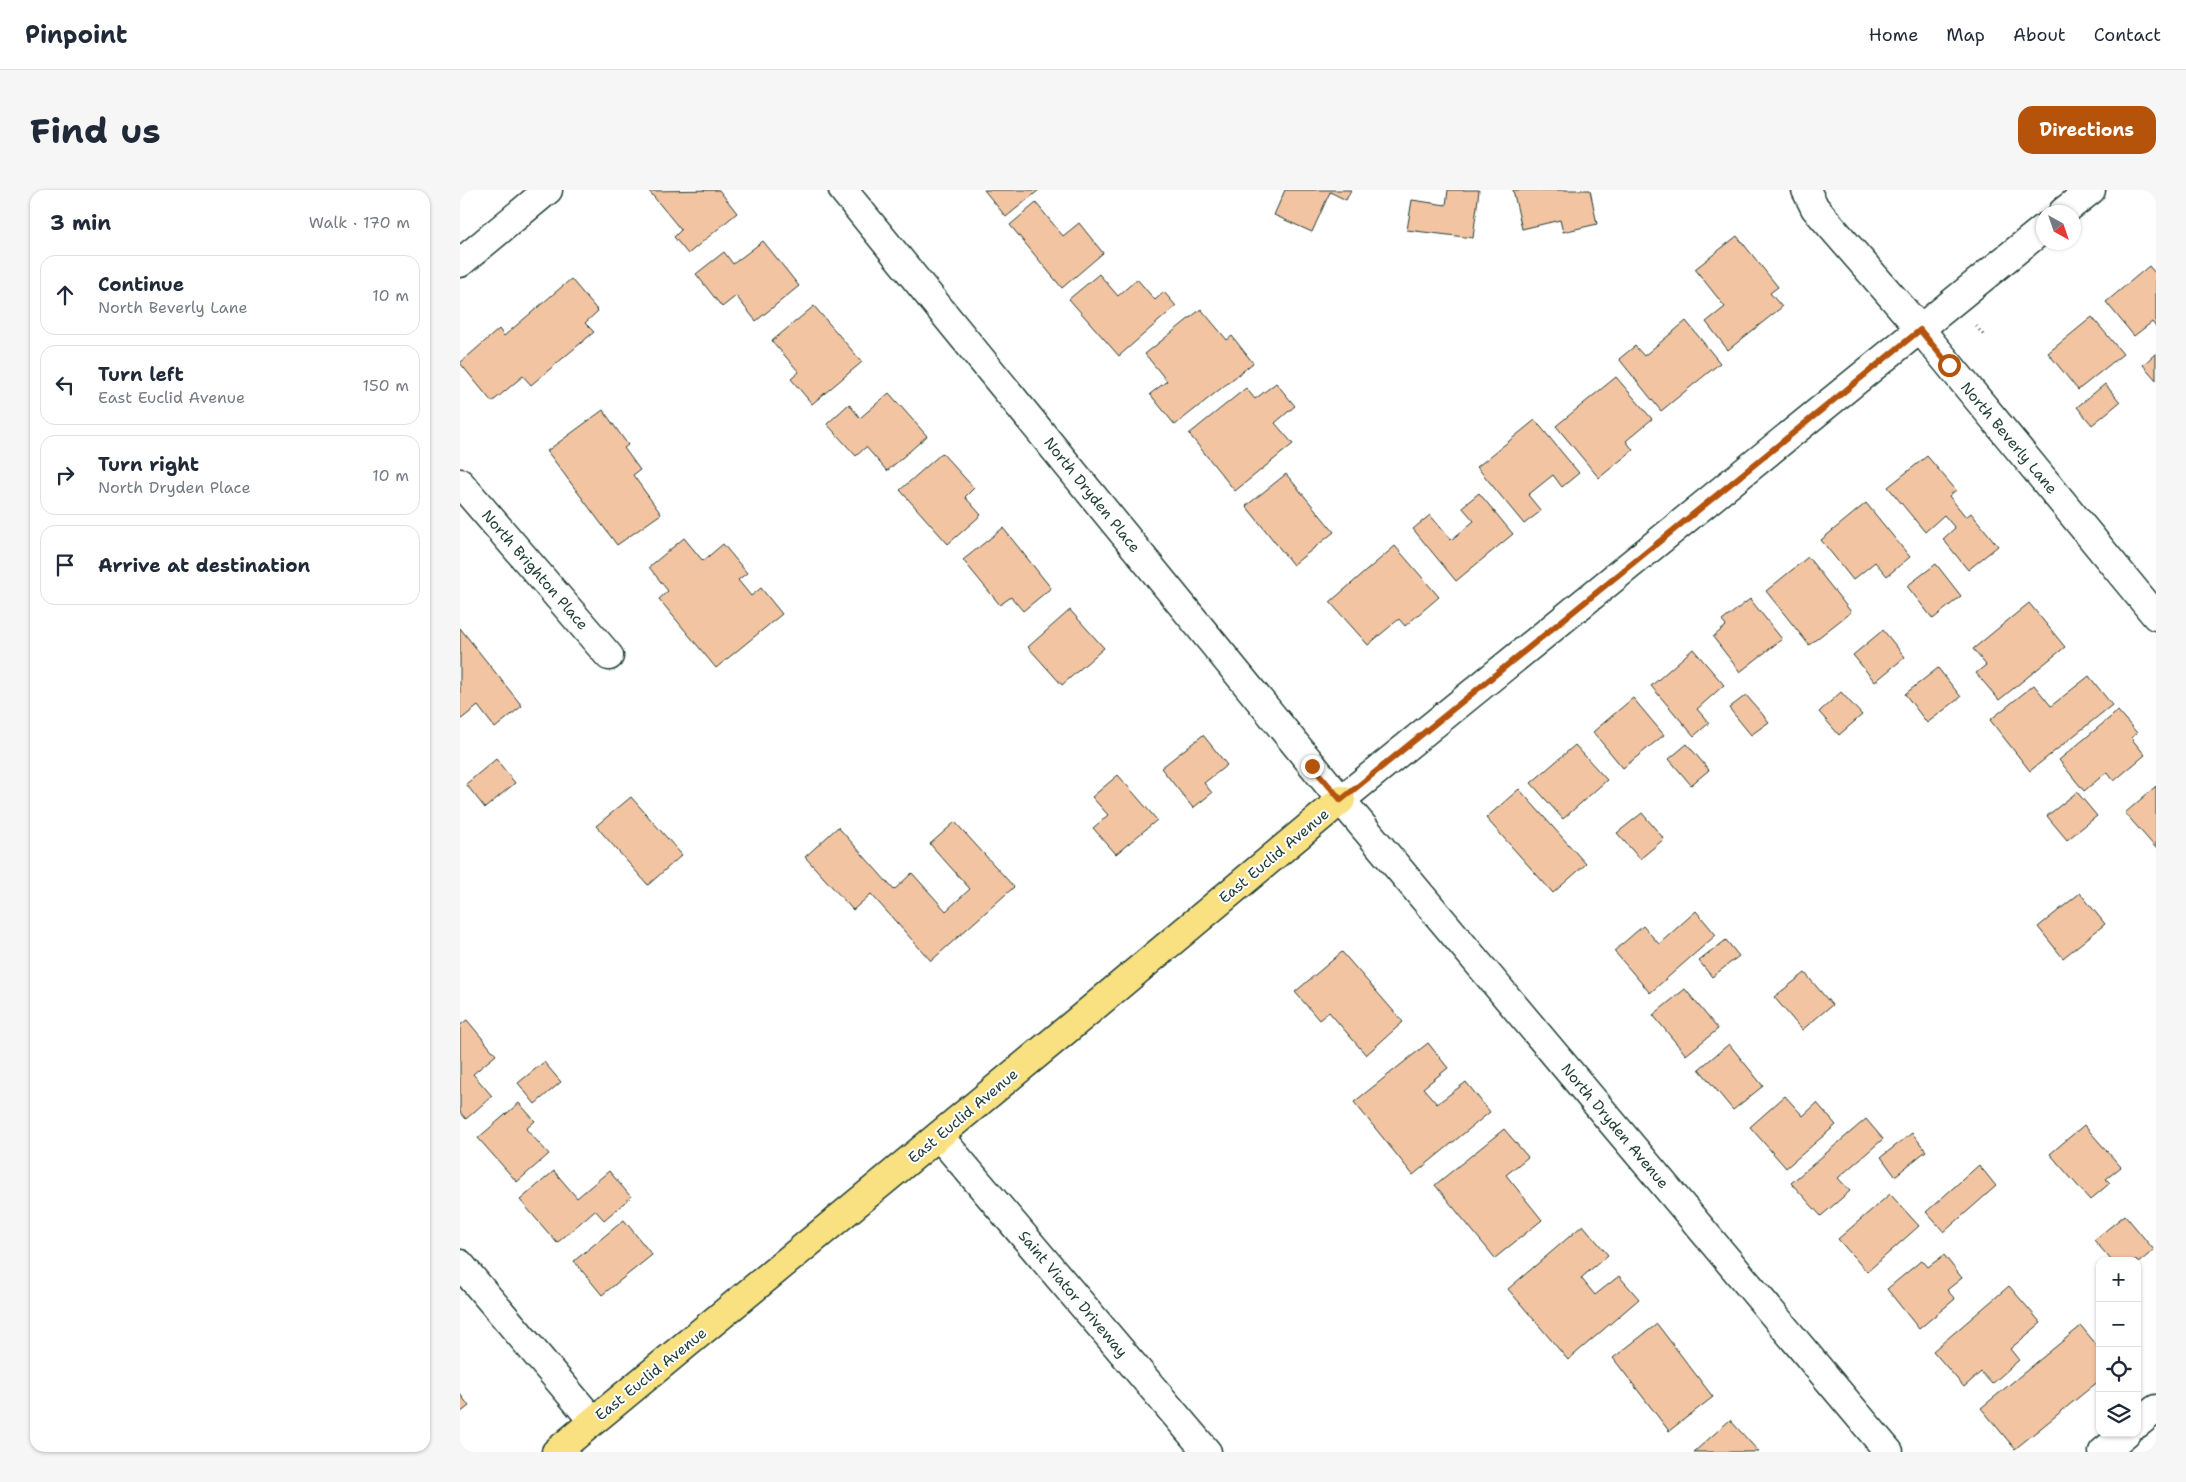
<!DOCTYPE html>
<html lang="en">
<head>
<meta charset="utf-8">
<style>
	:root { --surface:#fff; --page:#f6f6f7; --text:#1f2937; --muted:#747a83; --line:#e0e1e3; --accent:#b45309 }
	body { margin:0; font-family:"Shantell Sans",sans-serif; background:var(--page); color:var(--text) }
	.controls { position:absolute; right:15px; bottom:15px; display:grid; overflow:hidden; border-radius:10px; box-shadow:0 1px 4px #0004 }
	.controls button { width:45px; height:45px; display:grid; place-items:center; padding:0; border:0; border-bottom:1px solid var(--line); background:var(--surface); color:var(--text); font:25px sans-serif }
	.compass { position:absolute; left:1576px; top:15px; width:45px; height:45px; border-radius:50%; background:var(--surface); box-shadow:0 1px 4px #0004; rotate:140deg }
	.stop { position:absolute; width:15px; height:15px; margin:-11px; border:4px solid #b45309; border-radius:50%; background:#fff }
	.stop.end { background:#b45309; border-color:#fff; box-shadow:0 1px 5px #0008 }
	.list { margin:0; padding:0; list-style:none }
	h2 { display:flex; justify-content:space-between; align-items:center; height:65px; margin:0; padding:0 20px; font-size:21px }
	h2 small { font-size:16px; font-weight:400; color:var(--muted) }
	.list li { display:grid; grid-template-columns:32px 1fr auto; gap:15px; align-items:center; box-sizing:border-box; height:80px; margin:0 10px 10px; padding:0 10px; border:1px solid var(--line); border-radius:15px }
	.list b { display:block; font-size:19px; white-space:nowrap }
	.list p { margin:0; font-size:16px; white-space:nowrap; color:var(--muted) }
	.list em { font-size:16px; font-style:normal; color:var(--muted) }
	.icon { flex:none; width:28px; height:28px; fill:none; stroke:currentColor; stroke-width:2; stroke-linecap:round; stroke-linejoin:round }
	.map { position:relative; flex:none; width:1696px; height:1262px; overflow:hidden; border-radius:15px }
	header { display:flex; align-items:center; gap:30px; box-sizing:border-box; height:70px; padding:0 25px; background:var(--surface); border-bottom:1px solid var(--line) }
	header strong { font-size:24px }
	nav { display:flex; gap:28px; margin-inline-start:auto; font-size:18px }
	.intro { display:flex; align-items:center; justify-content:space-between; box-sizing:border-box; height:120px; padding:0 30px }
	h1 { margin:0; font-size:35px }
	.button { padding:12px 22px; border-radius:15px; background:var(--accent); color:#fff; font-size:18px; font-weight:700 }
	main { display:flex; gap:30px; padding:0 30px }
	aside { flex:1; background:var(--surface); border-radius:15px; box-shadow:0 1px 4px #0004 }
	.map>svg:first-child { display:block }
	.building { fill:#f3c4a2; stroke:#1f3d34 }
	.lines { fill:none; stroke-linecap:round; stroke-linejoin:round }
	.minor-casing { stroke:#1f3d34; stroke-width:31 }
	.major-casing { stroke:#1f3d34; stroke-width:31 }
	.path { stroke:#1f3d34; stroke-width:3; stroke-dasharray:1 4; stroke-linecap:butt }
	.minor { stroke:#fff; stroke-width:28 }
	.major { stroke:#f9e181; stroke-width:28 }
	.route { stroke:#b45309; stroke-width:6 }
	.labels { text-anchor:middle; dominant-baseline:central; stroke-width:4; stroke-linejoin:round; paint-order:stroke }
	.street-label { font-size:15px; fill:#1f3d34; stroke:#fff }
</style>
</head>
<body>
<header>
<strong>Pinpoint</strong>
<nav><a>Home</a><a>Map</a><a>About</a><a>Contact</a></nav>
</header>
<div class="intro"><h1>Find us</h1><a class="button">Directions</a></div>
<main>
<aside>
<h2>3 min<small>Walk · 170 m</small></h2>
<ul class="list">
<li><svg class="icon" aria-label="ahead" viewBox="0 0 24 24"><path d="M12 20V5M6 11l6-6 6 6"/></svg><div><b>Continue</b><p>North Beverly Lane</p></div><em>10 m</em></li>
<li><svg class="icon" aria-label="left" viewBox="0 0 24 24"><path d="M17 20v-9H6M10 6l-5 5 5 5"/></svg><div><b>Turn left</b><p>East Euclid Avenue</p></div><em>150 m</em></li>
<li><svg class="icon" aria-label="right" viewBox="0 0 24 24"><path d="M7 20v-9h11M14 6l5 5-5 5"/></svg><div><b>Turn right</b><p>North Dryden Place</p></div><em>10 m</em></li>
<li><svg class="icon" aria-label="arrive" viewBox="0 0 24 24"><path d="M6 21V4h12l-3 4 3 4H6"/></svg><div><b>Arrive at destination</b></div></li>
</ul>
</aside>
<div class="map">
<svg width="1696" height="1262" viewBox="0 0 1696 1262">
	<rect width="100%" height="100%" fill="#fff"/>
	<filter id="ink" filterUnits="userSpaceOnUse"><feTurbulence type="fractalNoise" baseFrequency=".02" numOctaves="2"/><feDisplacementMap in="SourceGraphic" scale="10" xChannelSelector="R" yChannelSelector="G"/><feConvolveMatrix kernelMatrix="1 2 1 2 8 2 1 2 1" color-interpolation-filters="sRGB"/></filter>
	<g filter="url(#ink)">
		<!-- building -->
		<g class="building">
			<polygon points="259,0 277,23 228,64 214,47 221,40 189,1"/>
			<polygon points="524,0 579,0 546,27"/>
			<polygon points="825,0 891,0 886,10 870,2 852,42 814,25"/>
			<polygon points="988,0 1019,0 1013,48 947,40 952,10 986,15"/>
			<polygon points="1053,0 1130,0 1137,34 1103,42 1100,30 1062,39"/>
			<polygon points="576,13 603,46 619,33 643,63 602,98 550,35"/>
			<polygon points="1277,46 1318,97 1310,103 1322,117 1268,160 1246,132 1265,117 1235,79"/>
			<polygon points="303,51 339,96 296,131 276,106 262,117 236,84 264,62 273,74"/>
			<polygon points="1689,76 1696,84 1696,137 1692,132 1674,146 1646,112"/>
			<polygon points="639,84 658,106 677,89 695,110 704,102 716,116 659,166 609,109"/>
			<polygon points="111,89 138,121 125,133 134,142 71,195 63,186 32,212 0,173 39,139 44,146"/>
			<polygon points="354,116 402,172 352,214 331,189 339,182 312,151"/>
			<polygon points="741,119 767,150 772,146 793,173 715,235 690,204 707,191 685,164"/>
			<polygon points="1632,127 1663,164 1618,200 1588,163"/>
			<polygon points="1226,131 1260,173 1201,221 1159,169 1175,156 1184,166"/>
			<polygon points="1696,163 1696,190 1683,175"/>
			<polygon points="1156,187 1192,229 1166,251 1173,260 1139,288 1096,236"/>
			<polygon points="816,193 835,216 815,233 833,254 775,301 729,244 786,198 795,209"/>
			<polygon points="1645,194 1660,212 1632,235 1617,217"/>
			<polygon points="429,203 467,246 427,281 406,257 396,266 367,234 389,214 400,228"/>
			<polygon points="143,220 168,255 164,258 180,280 173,285 201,324 157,355 87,261"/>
			<polygon points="1075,230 1119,283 1102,297 1093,285 1068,305 1081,321 1064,334 1017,277"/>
			<polygon points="482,263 514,298 505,307 521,325 488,354 440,300"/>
			<polygon points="1467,266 1496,300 1489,306 1506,327 1511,323 1538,356 1508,380 1483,349 1495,338 1484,325 1465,342 1428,297"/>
			<polygon points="826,284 874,342 833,375 786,316"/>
			<polygon points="1019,303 1053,344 996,391 953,339 970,325 991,350 1014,331 1002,317"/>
			<polygon points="1406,313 1450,367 1427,386 1415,372 1393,390 1361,350"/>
			<polygon points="543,338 591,398 563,421 551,407 540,415 503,370"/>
			<polygon points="224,348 243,371 263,354 287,383 278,390 291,406 301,398 322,424 256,478 199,409 208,401 189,377"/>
			<polygon points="935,356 979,407 945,436 939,429 908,455 870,412"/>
			<polygon points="1348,367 1391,422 1349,455 1306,401"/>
			<polygon points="1476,374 1501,406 1473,429 1447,396"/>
			<polygon points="1290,409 1322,449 1280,482 1253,447 1266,436 1262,431"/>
			<polygon points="1569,413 1605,457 1539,510 1516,483 1526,475 1513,459"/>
			<polygon points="610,420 644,458 602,495 568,457"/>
			<polygon points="0,438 62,516 35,538 18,516 0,530"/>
			<polygon points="1423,440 1445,467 1415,492 1393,465"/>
			<polygon points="1233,459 1264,495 1237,519 1249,533 1234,546 1191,496"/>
			<polygon points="1478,478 1501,507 1467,533 1445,504"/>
			<polygon points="1629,486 1652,515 1570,581 1530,530 1574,495 1591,516"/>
			<polygon points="1381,502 1402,525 1379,545 1359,522"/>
			<polygon points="1286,505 1309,532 1291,545 1269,518"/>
			<polygon points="1173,508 1204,545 1163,578 1133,542"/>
			<polygon points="1658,521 1677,543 1671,548 1685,565 1654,591 1647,582 1624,601 1599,570"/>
			<polygon points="743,545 767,575 744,593 752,603 733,618 701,578"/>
			<polygon points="1227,554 1249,580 1231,595 1209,569"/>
			<polygon points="1115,555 1147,590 1103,629 1071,593"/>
			<polygon points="36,569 55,593 25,618 6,594"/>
			<polygon points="658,585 697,630 656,664 633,638 648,625 632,607"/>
			<polygon points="1696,596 1696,658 1665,623"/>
			<polygon points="1059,599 1126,674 1093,703 1026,628"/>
			<polygon points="1617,602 1637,626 1607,650 1587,626"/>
			<polygon points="171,607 222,665 188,695 136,636"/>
			<polygon points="1182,623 1204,649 1180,669 1157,643"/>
			<polygon points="495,632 554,697 471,771 411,704 393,720 345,667 378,637 434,700 452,683 486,721 510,699 470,654"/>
			<polygon points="1620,703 1645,734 1603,768 1578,737"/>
			<polygon points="1236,721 1256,745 1190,803 1154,761 1183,736 1199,754"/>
			<polygon points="1266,750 1279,766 1252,787 1239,771"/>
			<polygon points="882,762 943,832 906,865 869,822 859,830 835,802"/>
			<polygon points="1345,783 1372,815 1342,840 1314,807"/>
			<polygon points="1225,799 1258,839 1226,865 1193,825"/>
			<polygon points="7,830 36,865 13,884 32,906 6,929 0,922 0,835"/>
			<polygon points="968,853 988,878 963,898 977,914 1006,892 1030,922 953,985 894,912"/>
			<polygon points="1269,854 1303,896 1273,920 1239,879"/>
			<polygon points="84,872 101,892 75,914 58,893"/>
			<polygon points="1325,906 1343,926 1357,913 1376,935 1326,978 1290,937"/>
			<polygon points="59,913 75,931 66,939 89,964 57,992 18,948"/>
			<polygon points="1406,929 1423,949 1378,988 1390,1001 1361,1026 1331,993"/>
			<polygon points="1624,935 1661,977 1646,989 1650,993 1630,1010 1590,964"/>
			<polygon points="1044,939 1068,967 1046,985 1082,1030 1035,1068 975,995"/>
			<polygon points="1452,943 1466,961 1435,986 1421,967"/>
			<polygon points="1519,975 1536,996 1484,1042 1466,1022"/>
			<polygon points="94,981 117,1008 149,981 171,1007 144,1030 135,1020 97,1053 60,1010"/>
			<polygon points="1430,1004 1459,1036 1407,1082 1378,1049"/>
			<polygon points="1665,1025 1694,1060 1677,1074 1677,1071 1652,1071 1634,1050"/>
			<polygon points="164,1030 192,1065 142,1105 114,1071"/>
			<polygon points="1123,1035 1148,1065 1121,1088 1135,1105 1159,1086 1179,1109 1108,1170 1048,1099"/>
			<polygon points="1484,1065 1502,1088 1487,1100 1495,1109 1459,1139 1427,1099 1462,1070 1468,1077"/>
			<polygon points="1549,1096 1581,1133 1550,1159 1559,1170 1532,1194 1521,1182 1504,1197 1473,1161"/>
			<polygon points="1197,1134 1253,1207 1209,1241 1153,1168"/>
			<polygon points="1621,1136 1640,1159 1640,1190 1555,1259 1521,1218"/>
			<polygon points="0,1204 9,1216 0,1223"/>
			<polygon points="1270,1230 1299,1262 1234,1262"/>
		</g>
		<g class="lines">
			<!-- minor casing -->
			<g class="minor-casing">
				<g id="minor">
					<polyline points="383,0 881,610 1429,1262"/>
					<polyline points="1346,0 1355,18 1460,139 1696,426"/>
					<polyline points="1603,22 1631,0"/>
					<polyline points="0,73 88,0"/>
					<polyline points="0,293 149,466"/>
					<polyline points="881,610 1584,38"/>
					<polyline points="479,946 747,1262"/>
					<polyline points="0,1074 133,1231"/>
					<polyline points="1677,1234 1696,1219"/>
					<polyline points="1643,1262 1666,1243"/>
				</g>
			</g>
			<!-- major casing -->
			<g class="major-casing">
				<polyline id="major" points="96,1262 604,842 881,610"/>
			</g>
			<!-- path -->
			<polyline class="path" points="1516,136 1524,146"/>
			<!-- minor -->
			<use href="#minor" class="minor"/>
			<!-- major -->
			<use href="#major" class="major"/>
		</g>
	</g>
	<g class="lines" filter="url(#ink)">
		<!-- route -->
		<polyline class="route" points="852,576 881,610 1460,140 1489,175"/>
	</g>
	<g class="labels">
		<!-- street labels -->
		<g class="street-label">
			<text transform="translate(1549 248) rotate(50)">North Beverly Lane</text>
			<text transform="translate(632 305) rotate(51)">North Dryden Place</text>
			<text transform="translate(75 380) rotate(49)">North Brighton Place</text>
			<text transform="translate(814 666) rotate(-40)">East Euclid Avenue</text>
			<text transform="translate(503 926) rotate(-40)">East Euclid Avenue</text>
			<text transform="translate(1155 936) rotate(50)">North Dryden Avenue</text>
			<text transform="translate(613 1104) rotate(50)">Saint Viator Driveway</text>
			<text transform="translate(191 1184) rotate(-39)">East Euclid Avenue</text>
		</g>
	</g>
</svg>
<div class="controls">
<button>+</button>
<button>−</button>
<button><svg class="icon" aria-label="locate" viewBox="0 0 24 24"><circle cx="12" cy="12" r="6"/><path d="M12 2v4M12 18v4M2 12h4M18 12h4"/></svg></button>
<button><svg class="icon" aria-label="layers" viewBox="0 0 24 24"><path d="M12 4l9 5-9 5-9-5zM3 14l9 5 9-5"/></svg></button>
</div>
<svg class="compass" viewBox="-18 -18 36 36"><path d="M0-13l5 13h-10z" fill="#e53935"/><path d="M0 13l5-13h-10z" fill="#747a83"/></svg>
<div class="stop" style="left:1489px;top:175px"></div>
<div class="stop end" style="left:852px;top:576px"></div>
</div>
</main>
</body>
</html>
